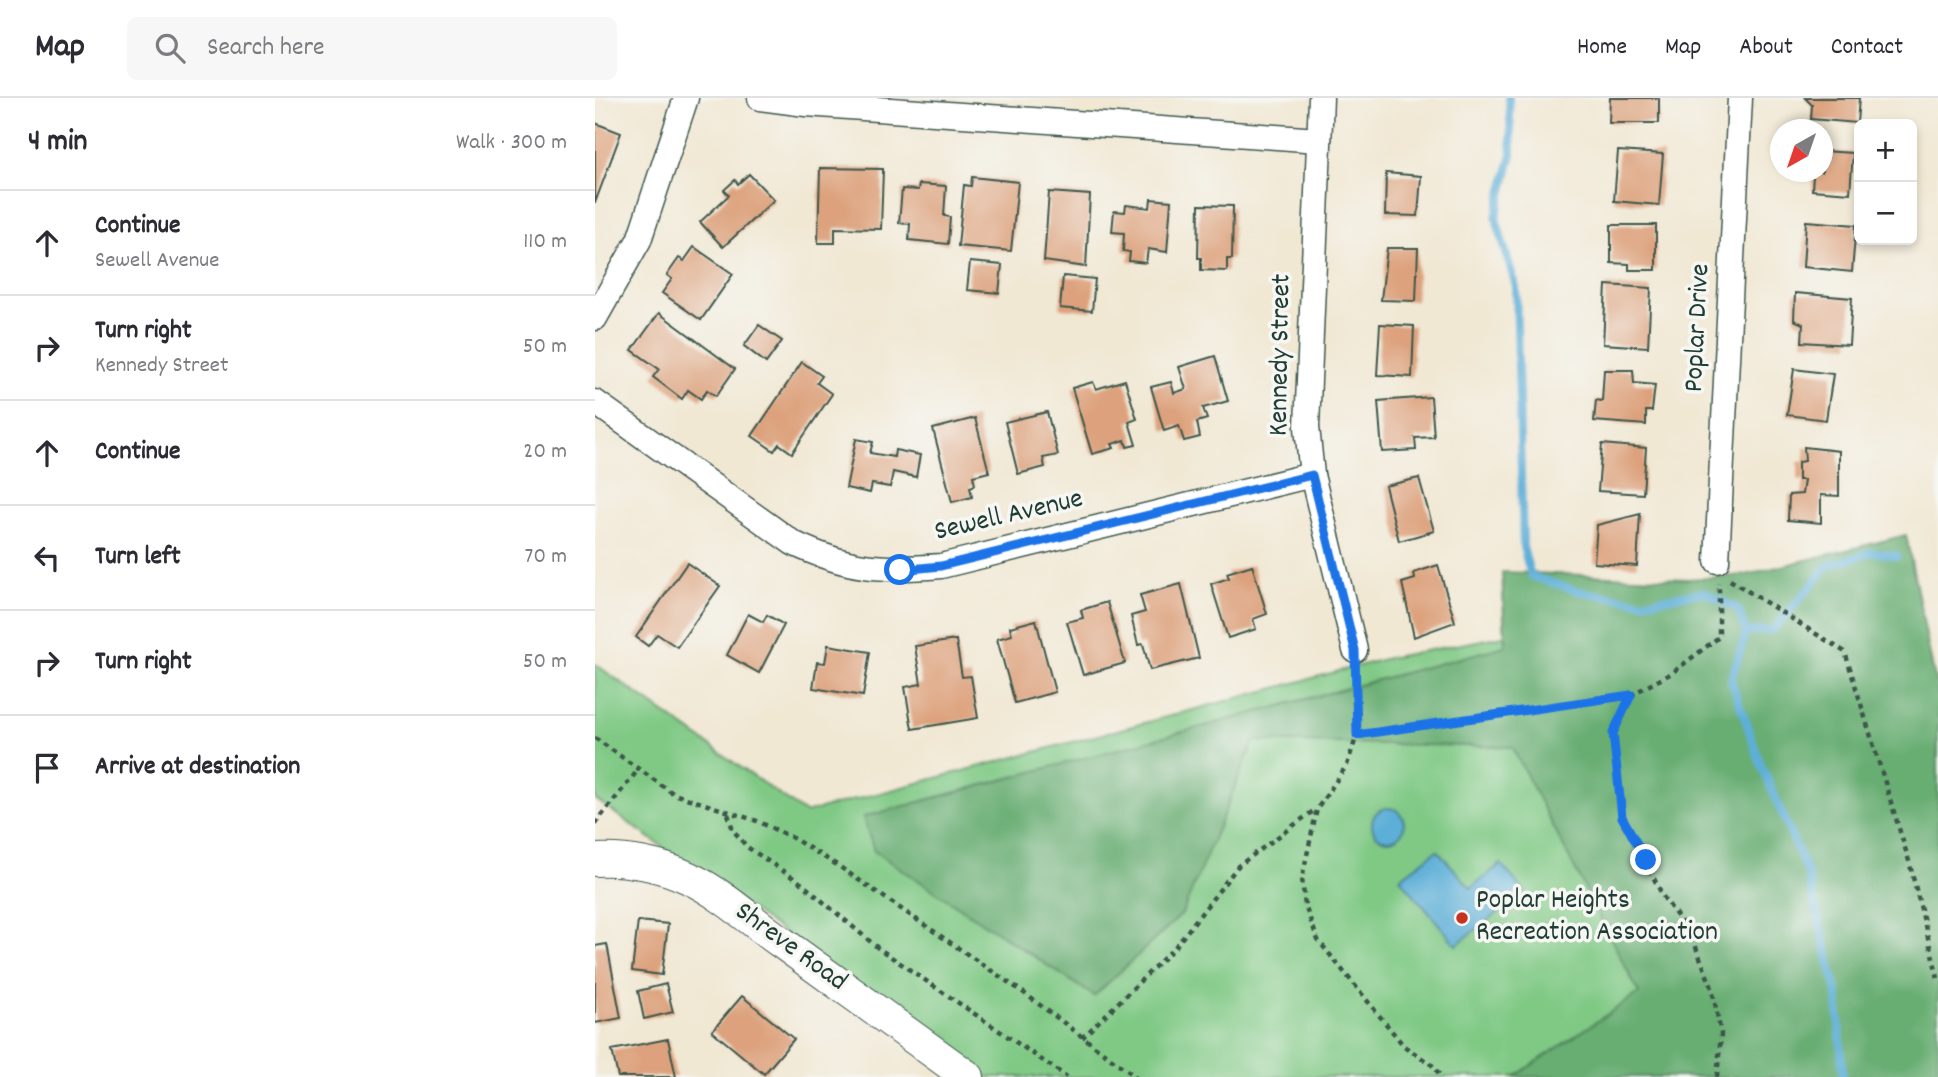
<!DOCTYPE html>
<html lang="en">
<head>
<meta charset="utf-8">
<style>
	:root { --surface:#fff; --page:#f7f7f7; --text:#2b2b33; --muted:#7c7c81; --line:#e1e1e2 }
	body { margin:0; font-family:Dekko,sans-serif; background:var(--page); color:var(--text) }
	.controls { position:absolute; right:21px; top:21px; display:grid; overflow:hidden; border-radius:10px; box-shadow:0 4px 10px #0003 }
	.controls button { width:63px; height:63px; display:grid; place-items:center; padding:0; border:0; border-bottom:2px solid var(--line); background:var(--surface); color:var(--text); font:35px sans-serif }
	.compass { position:absolute; left:1175px; top:21px; width:63px; height:63px; border-radius:50%; background:var(--surface); box-shadow:0 4px 10px #0003; rotate:220deg }
	.stop { position:absolute; width:21px; height:21px; margin:-16px; border:5px solid #1a73e8; border-radius:50%; background:#fff }
	.stop.end { background:#1a73e8; border-color:#fff; box-shadow:0 2px 7px #0008 }
	.list { margin:0; padding:0; list-style:none }
	h2 { display:flex; justify-content:space-between; align-items:center; height:91px; margin:0; padding:0 28px; font-size:30px }
	h2 small { font-size:23px; font-weight:400; color:var(--muted) }
	.list li { display:grid; grid-template-columns:46px 1fr auto; gap:21px; align-items:center; box-sizing:border-box; height:105px; padding:0 28px; border-top:2px solid var(--line) }
	.list b { display:block; font-size:26px; white-space:nowrap }
	.list p { margin:0; font-size:23px; white-space:nowrap; color:var(--muted) }
	.list em { font-size:23px; font-style:normal; color:var(--muted) }
	.icon { flex:none; width:38px; height:38px; fill:none; stroke:currentColor; stroke-width:2; stroke-linecap:round; stroke-linejoin:round }
	.map { position:relative; flex:none; width:1343px; height:979px; overflow:hidden }
	header { display:flex; align-items:center; gap:42px; box-sizing:border-box; height:98px; padding:0 35px; background:var(--surface); border-bottom:2px solid var(--line) }
	header strong { font-size:33px }
	nav { display:flex; gap:38px; margin-inline-start:auto; font-size:24px }
	.search { width:490px; height:63px; background:var(--page); display:flex; align-items:center; gap:18px; box-sizing:border-box; padding:0 24px; border-radius:10px; color:var(--muted); font-size:26px }
	main { display:flex }
	aside { flex:1; background:var(--surface) }
	.map>svg:first-child { display:block }
	.green { fill:#80c985; stroke:#50835c; stroke-width:2 }
	.forest { fill:#68ad72; stroke:#447553; stroke-width:2 }
	.water { fill:#5dafd8; stroke:#3e7686; stroke-width:2 }
	.lines { fill:none; stroke-linecap:round; stroke-linejoin:round }
	.stream { stroke:#5dafd8; stroke-width:8 }
	.building { fill:#dda27d }
	.minor-casing { stroke:#3e574c; stroke-width:27 }
	.major-casing { stroke:#3e574c; stroke-width:34 }
	.path { stroke:#3e574c; stroke-width:4.5; stroke-dasharray:5 5; stroke-linecap:butt }
	.minor { stroke:#fff; stroke-width:24 }
	.major { stroke:#fff; stroke-width:32 }
	.route { stroke:#1a73e8; stroke-width:9 }
	.poi-dot { fill:#c8321e; stroke:#f6f6f2; stroke-width:2.5 }
	.labels { text-anchor:middle; dominant-baseline:central; stroke-width:7; stroke-linejoin:round; paint-order:stroke }
	.street-label { font-size:28px; fill:#1f3d34; stroke:#f6f6f2 }
	.poi-label { font-size:28px; fill:#1f3d34; stroke:#f6f6f2; text-anchor:start }
</style>
</head>
<body>
<header>
<strong>Map</strong>
<div class="search"><svg class="icon" aria-label="search" viewBox="0 0 24 24"><circle cx="10" cy="10" r="6"/><path d="M15 15l6 6"/></svg>Search here</div>
<nav><a>Home</a><a>Map</a><a>About</a><a>Contact</a></nav>
</header>
<main>
<aside>
<h2>4 min<small>Walk · 300 m</small></h2>
<ul class="list">
<li><svg class="icon" aria-label="ahead" viewBox="0 0 24 24"><path d="M12 20V5M6 11l6-6 6 6"/></svg><div><b>Continue</b><p>Sewell Avenue</p></div><em>110 m</em></li>
<li><svg class="icon" aria-label="right" viewBox="0 0 24 24"><path d="M7 20v-9h11M14 6l5 5-5 5"/></svg><div><b>Turn right</b><p>Kennedy Street</p></div><em>50 m</em></li>
<li><svg class="icon" aria-label="ahead" viewBox="0 0 24 24"><path d="M12 20V5M6 11l6-6 6 6"/></svg><div><b>Continue</b></div><em>20 m</em></li>
<li><svg class="icon" aria-label="left" viewBox="0 0 24 24"><path d="M17 20v-9H6M10 6l-5 5 5 5"/></svg><div><b>Turn left</b></div><em>70 m</em></li>
<li><svg class="icon" aria-label="right" viewBox="0 0 24 24"><path d="M7 20v-9h11M14 6l5 5-5 5"/></svg><div><b>Turn right</b></div><em>50 m</em></li>
<li><svg class="icon" aria-label="arrive" viewBox="0 0 24 24"><path d="M6 21V4h12l-3 4 3 4H6"/></svg><div><b>Arrive at destination</b></div></li>
</ul>
</aside>
<div class="map">
<svg width="1343" height="979" viewBox="0 0 1343 979">
	<rect width="100%" height="100%" fill="#f6f6f2"/>
	<filter id="ink" filterUnits="userSpaceOnUse"><feTurbulence type="fractalNoise" baseFrequency=".0143" numOctaves="2"/><feDisplacementMap in="SourceGraphic" scale="14" xChannelSelector="R" yChannelSelector="G"/><feConvolveMatrix kernelMatrix="1 2 1 2 8 2 1 2 1" color-interpolation-filters="sRGB"/></filter>
	<filter id="wash" filterUnits="userSpaceOnUse"><feTurbulence type="fractalNoise" baseFrequency=".00686" numOctaves="4" result="noise"/><feDisplacementMap in="SourceGraphic" scale="28" xChannelSelector="R" yChannelSelector="G"/><feGaussianBlur stdDeviation="1.57" result="paint"/><feColorMatrix in="noise" values="0 0 0 0 0 0 0 0 0 0 0 0 0 0 0 0 0 1.4 0 .05"/><feComposite in="paint" operator="in"/></filter>
	<g filter="url(#wash)">
		<rect width="100%" height="100%" fill="#f1e8d4"/>
		<!-- green -->
		<polygon class="green" points="1284,479 1343,979 392,979 0,701 0,566 210,715 793,560 903,539"/>
		<!-- forest -->
		<polygon class="forest" points="1311,437 1343,597 1343,979 919,979 1044,895 917,649 659,643 587,816 499,898 279,753 268,719 910,548 907,474 1094,481 1151,477"/>
		<!-- water -->
		<g class="water">
			<circle cx="793" cy="726" r="16"/>
			<polygon points="842,752 876,790 906,766 930,794 861,847 805,780"/>
		</g>
		<g class="lines">
			<!-- stream -->
			<g class="stream">
				<polyline points="914,0 917,56 901,120 921,189 928,449 936,478 983,493 1047,504 1109,494 1143,511 1151,534 1136,582 1165,664 1212,774 1242,894 1248,979"/>
				<polyline points="1151,534 1178,532 1233,468 1277,454 1302,458"/>
			</g>
		</g>
		<g id="blocks">
			<!-- building -->
			<g class="building">
				<polygon points="1015,0 1064,0 1064,25 1014,25"/>
				<polygon points="1210,0 1264,0 1262,25 1216,21 1217,7"/>
				<polygon points="0,25 26,35 0,105"/>
				<polygon points="1023,53 1068,56 1064,107 1019,103"/>
				<polygon points="1227,53 1258,55 1255,95 1217,92 1218,78 1209,74 1227,74"/>
				<polygon points="225,70 288,71 286,131 240,130 240,145 223,145"/>
				<polygon points="791,75 826,78 823,118 790,117"/>
				<polygon points="154,76 179,102 128,149 105,124 134,97 129,92 140,82 143,86"/>
				<polygon points="377,79 423,84 416,153 363,148 369,87 376,88"/>
				<polygon points="324,86 351,88 349,118 355,119 353,146 314,142 315,126 304,125 307,91 323,92"/>
				<polygon points="454,94 495,97 491,169 449,163"/>
				<polygon points="556,101 576,103 572,154 553,151 551,165 534,163 535,154 528,153 529,135 517,134 519,113 530,114 531,107 555,110"/>
				<polygon points="604,107 638,108 637,161 632,161 632,173 606,172 606,160 603,160"/>
				<polygon points="1211,123 1261,127 1257,174 1208,169"/>
				<polygon points="1016,127 1061,127 1061,172 1034,172 1034,166 1016,165"/>
				<polygon points="99,149 138,176 106,222 67,195 77,181 72,177 84,160 89,163"/>
				<polygon points="792,150 823,150 821,203 786,202"/>
				<polygon points="375,164 407,167 404,195 372,192"/>
				<polygon points="468,178 500,181 497,213 465,210"/>
				<polygon points="1011,187 1056,190 1053,249 1008,246"/>
				<polygon points="1200,195 1257,200 1254,247 1207,244 1208,226 1199,222"/>
				<polygon points="64,215 140,271 121,298 112,292 106,301 93,292 87,301 58,279 64,271 37,252"/>
				<polygon points="785,226 819,228 817,279 782,277"/>
				<polygon points="164,227 187,243 171,265 149,248"/>
				<polygon points="620,258 633,303 608,310 612,321 602,324 605,339 589,343 584,328 569,333 556,289 576,284 579,295 591,291 584,269"/>
				<polygon points="207,264 227,278 222,285 237,296 197,355 184,346 179,353 157,338"/>
				<polygon points="1199,271 1238,276 1231,322 1192,317"/>
				<polygon points="1009,272 1038,272 1039,285 1060,287 1057,313 1051,313 1051,327 999,323 1001,302 1007,303"/>
				<polygon points="530,282 542,321 534,324 541,347 532,349 530,342 517,346 519,350 497,356 477,290 498,284 501,291"/>
				<polygon points="836,299 839,339 820,340 821,352 787,354 783,303"/>
				<polygon points="452,314 463,357 448,360 450,369 423,376 410,324"/>
				<polygon points="380,320 394,374 378,378 380,387 375,389 377,399 357,404 338,331"/>
				<polygon points="261,341 278,344 275,355 299,359 300,352 325,357 321,379 298,374 295,389 277,386 275,395 251,390"/>
				<polygon points="1007,346 1051,350 1048,396 1003,393"/>
				<polygon points="1209,349 1244,353 1244,398 1226,397 1226,425 1193,422 1194,397 1207,396 1209,382 1203,382 1203,364 1210,363"/>
				<polygon points="824,380 839,433 804,443 790,388"/>
				<polygon points="1045,416 1042,468 999,465 1002,427"/>
				<polygon points="92,465 125,488 82,549 62,536 53,548 41,539"/>
				<polygon points="657,467 672,516 658,521 661,531 633,540 616,486 634,480 632,475"/>
				<polygon points="843,467 860,524 819,539 807,485 820,481 819,475"/>
				<polygon points="586,486 604,560 555,572 548,546 543,547 536,518 550,514 545,497"/>
				<polygon points="512,504 530,565 488,577 472,524 488,520 486,512"/>
				<polygon points="153,516 168,524 172,517 189,527 164,575 132,557"/>
				<polygon points="441,522 460,594 420,605 402,541 417,537 415,529"/>
				<polygon points="361,542 367,579 376,578 383,620 317,631 310,589 326,586 320,548"/>
				<polygon points="233,547 275,554 268,598 218,590 222,564 230,565"/>
				<polygon points="43,823 73,826 67,877 37,873"/>
				<polygon points="12,846 26,920 0,925 0,848"/>
				<polygon points="71,886 78,914 49,921 43,893"/>
				<polygon points="147,898 199,941 169,976 117,933"/>
				<polygon points="73,941 81,979 23,979 17,952"/>
			</g>
		</g>
	</g>
	<g filter="url(#ink)">
		<use href="#blocks" fill-opacity="0" stroke="#3e574c" stroke-width="2"/>
		<g class="lines">
			<!-- minor casing -->
			<g class="minor-casing">
				<g id="minor">
					<polyline points="165,0 211,6 724,42"/>
					<polyline points="726,0 712,329 717,377 760,552"/>
					<polyline points="0,220 44,142 91,0"/>
					<path d="M 0,304 L 198,445 C 252,471 287,473 346,468 L 717,377"/>
					<polyline points="1122,463 1145,0"/>
				</g>
			</g>
			<!-- major casing -->
			<g class="major-casing">
				<path id="major" d="M 0,762 C 31,760 66,767 94,780 C 128,796 156,823 186,844 C 248,889 311,934 373,979"/>
			</g>
			<!-- path -->
			<g class="path">
				<polyline points="1135,482 1250,554 1314,763 1343,880"/>
				<polyline points="761,574 762,637 752,667 722,711 707,780 710,808 723,842 809,948 837,967 847,979"/>
				<polyline points="762,637 1035,597"/>
				<polyline points="0,640 79,696 162,723 196,739 242,767 429,895 541,979"/>
				<polyline points="133,716 138,732 152,749 206,785 283,850 472,979"/>
				<polyline points="0,726 43,672"/>
				<polyline points="487,940 580,849 643,768 721,711"/>
				<polyline points="1122,979 1126,936 1117,890 1097,839 1069,800 1027,719 1018,635 1036,597 1077,575 1124,539 1124,485"/>
			</g>
			<!-- minor -->
			<use href="#minor" class="minor"/>
			<!-- major -->
			<use href="#major" class="major"/>
		</g>
	</g>
	<g class="lines" filter="url(#ink)">
		<!-- route -->
		<polyline class="route" points="305,472 346,468 717,377 760,552 762,637 1036,597 1018,635 1027,719 1051,762"/>
	</g>
	<!-- markers -->
	<circle class="poi-dot" cx="867" cy="820" r="7"/>
	<g class="labels">
		<!-- street labels -->
		<g class="street-label">
			<text transform="translate(1104 230) rotate(-87)">Poplar Drive</text>
			<text transform="translate(687 257) rotate(-89)">Kennedy Street</text>
			<text transform="translate(414 419) rotate(-13)">Sewell Avenue</text>
			<text transform="translate(195 850) rotate(36)">Shreve Road</text>
		</g>
		<!-- poi labels -->
		<g class="poi-label">
			<text x="881" y="804">Poplar Heights<tspan x="881" dy="32">Recreation Association</tspan></text>
		</g>
	</g>
</svg>
<div class="controls">
<button>+</button>
<button>−</button>
</div>
<svg class="compass" viewBox="-18 -18 36 36"><path d="M0-13l5 13h-10z" fill="#e53935"/><path d="M0 13l5-13h-10z" fill="#7c7c81"/></svg>
<div class="stop" style="left:305px;top:472px"></div>
<div class="stop end" style="left:1051px;top:762px"></div>
</div>
</main>
</body>
</html>
